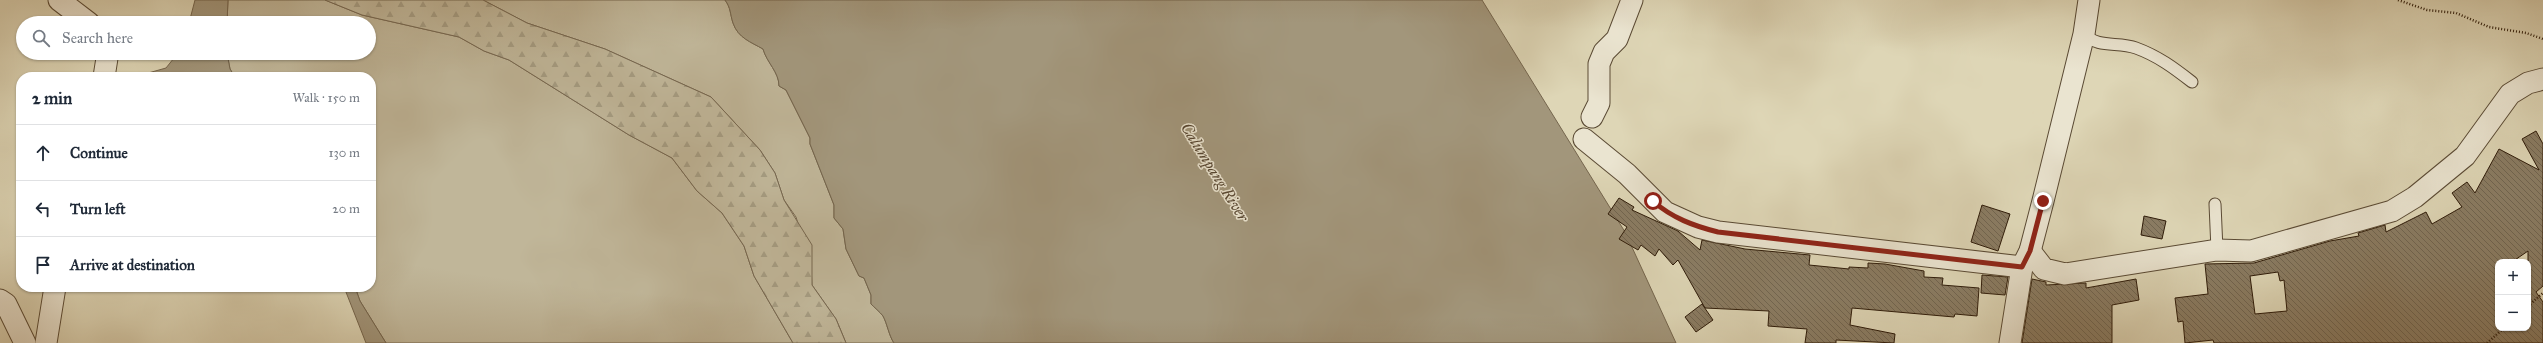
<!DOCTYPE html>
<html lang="en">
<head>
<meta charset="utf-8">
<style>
	:root { --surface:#fff; --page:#f2f2f3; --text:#1f2937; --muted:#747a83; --line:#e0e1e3 }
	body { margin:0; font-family:"IM FELL Great Primer",serif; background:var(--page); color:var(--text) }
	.controls { position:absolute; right:12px; bottom:12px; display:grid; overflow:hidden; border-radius:8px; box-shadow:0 1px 3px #0004 }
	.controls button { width:36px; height:36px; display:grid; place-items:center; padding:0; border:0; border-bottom:1px solid var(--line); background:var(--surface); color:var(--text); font:20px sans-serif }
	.stop { position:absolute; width:12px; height:12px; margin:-9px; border:3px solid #8f2418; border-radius:50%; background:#fff }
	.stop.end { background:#8f2418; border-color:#fff; box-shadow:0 1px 4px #0008 }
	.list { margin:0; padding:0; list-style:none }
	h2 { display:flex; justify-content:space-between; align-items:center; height:52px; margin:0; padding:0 16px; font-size:17px }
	h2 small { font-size:13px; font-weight:400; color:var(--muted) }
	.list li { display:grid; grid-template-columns:26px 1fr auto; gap:12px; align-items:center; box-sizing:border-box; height:56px; padding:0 16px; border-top:1px solid var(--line) }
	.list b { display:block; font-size:15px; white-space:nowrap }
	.list em { font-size:13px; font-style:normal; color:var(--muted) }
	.icon { flex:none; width:22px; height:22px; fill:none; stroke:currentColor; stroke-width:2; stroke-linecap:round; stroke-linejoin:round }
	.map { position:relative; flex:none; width:2543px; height:343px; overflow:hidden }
	.search { position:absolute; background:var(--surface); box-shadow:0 1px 3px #0004; left:16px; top:16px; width:360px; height:44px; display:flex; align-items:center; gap:10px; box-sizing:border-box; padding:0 14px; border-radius:22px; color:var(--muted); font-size:15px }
	.panel { position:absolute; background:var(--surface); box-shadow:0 1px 3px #0004; left:16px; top:72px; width:360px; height:220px; border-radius:16px }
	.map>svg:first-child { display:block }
	.grass { fill:#c0b699; stroke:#776851 }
	.forest { fill:url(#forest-firs); stroke:#776851 }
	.water { fill:#a2967b; stroke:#74654d }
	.building { fill:url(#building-back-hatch); stroke:#2e1b09; fill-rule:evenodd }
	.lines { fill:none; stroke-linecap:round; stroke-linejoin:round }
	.service-casing { stroke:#5a4a34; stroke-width:13 }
	.minor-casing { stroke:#5a4a34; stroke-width:23 }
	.path { stroke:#2e1b09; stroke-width:2.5; stroke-dasharray:1 2; stroke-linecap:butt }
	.service { stroke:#eae4d0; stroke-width:11 }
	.minor { stroke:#eae4d0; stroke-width:21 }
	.route { stroke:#8f2418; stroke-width:5 }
	.labels { text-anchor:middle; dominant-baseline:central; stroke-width:3; stroke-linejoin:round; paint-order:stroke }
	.water-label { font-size:16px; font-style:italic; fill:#574631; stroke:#eae4d0 }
</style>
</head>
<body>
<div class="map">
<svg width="2543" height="343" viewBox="0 0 2543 343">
	<defs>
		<pattern id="forest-firs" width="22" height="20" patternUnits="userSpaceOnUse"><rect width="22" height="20" fill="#c0b699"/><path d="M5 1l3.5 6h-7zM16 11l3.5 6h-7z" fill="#a59c82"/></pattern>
		<pattern id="building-back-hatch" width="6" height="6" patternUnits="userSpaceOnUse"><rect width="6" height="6" fill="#8a7c63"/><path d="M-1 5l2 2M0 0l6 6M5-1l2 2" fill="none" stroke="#716550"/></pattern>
	</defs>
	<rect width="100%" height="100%" fill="#ded6b6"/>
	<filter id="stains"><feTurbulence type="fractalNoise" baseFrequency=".005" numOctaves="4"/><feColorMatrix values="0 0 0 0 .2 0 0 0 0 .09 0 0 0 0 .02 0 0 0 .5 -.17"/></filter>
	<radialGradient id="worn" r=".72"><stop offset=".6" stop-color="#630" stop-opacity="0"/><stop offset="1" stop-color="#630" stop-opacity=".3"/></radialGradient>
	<!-- grass -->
	<g class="grass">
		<polygon points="228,0 325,0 362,15 459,37 484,51 509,60 629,135 672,158 697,191 722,213 744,246 754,276 793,343 386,343 360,301 355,287 371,287 371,77 235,77 230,69 227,53 369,53 369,23 227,23"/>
		<path d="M 483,0 L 725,0 C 731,8 730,14 733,23 C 738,38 751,42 763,49 C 767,63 779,72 779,86 L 786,90 L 810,138 L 810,144 L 834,205 L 834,218 L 843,229 L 846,249 L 859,276 L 864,278 L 871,295 L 871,304 C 874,307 880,312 883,316 C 887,323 889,336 894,343 L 846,343 L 836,319 L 812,285 L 811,267 L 796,217 L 784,200 L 775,173 L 760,150 L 711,97 L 605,49 L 527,23 Z"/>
	</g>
	<!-- forest -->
	<polygon class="forest" points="325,0 483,0 527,23 605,49 711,97 760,150 775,173 784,200 812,245 812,285 836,319 846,343 793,343 754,276 744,246 722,213 697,191 672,158 629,135 509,60 484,51 459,37 362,15"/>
	<!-- water -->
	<g class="water">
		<polygon points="195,0 228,0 227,23 189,23"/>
		<path d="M 725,0 L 1482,0 L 1625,232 L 1676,343 L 894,343 C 889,336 887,323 883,316 C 880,312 874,307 871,304 L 871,295 L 864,278 L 859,276 L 846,249 L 843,229 L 834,218 L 834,205 L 810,144 L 810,138 L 786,90 L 779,86 C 779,72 767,63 763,49 C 751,42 738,38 733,23 C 730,14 731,8 725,0 Z"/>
		<polygon points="178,53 227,53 230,69 235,77 194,77 192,75 134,77 166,68"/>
		<polygon points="344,287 355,287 360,301 386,343 366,343"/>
	</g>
	<!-- building -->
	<g class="building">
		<path d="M 2536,131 L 2543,144 L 2543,286 L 2536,292 L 2543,302 L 2543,343 L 2214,343 L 2213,340 L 2185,343 L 2183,321 L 2178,322 L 2175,298 L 2208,294 L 2205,264 L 2254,263 L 2330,241 L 2359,236 L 2358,233 L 2385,225 L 2386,232 L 2426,212 L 2432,224 L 2462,207 L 2452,193 L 2467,182 L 2475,193 L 2499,149 L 2539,170 L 2522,139 ZM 2528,251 L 2528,328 L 2498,328 L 2498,262 L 2512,262 ZM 2278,272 L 2280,281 L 2284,280 L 2287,311 L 2255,314 L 2250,276 Z"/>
		<polygon points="1619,198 1634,207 1632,210 1678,231 1700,250 1702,240 1745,249 1810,255 1809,265 1849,269 1849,267 1868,268 1868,263 1885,264 1924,271 1924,277 1943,278 1942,285 1979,288 1977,316 1955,314 1954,317 1852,308 1850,325 1895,334 1894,343 1836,340 1836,343 1805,343 1807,329 1768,326 1769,311 1705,308 1678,260 1673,265 1659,249 1655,256 1641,245 1638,250 1619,239 1627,227 1608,214"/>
		<polygon points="1982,205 2010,214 1998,251 1971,242"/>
		<polygon points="2144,216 2166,221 2162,239 2141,235"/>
		<polygon points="1982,275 2008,277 2005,295 1981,293"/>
		<polygon points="2032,279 2046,282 2046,285 2086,283 2086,288 2136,279 2139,300 2112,305 2112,343 2022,343"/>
		<polygon points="1702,304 1713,320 1696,332 1685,317"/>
	</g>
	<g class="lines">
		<!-- service casing -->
		<g class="service-casing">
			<g id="service">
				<path d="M 2084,34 C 2099,49 2118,41 2136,48 C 2158,56 2174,68 2192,82"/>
				<polyline points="2215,204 2217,250"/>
			</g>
		</g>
		<!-- minor casing -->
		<g class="minor-casing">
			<g id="minor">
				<polyline points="59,0 89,23"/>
				<polyline points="104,77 107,58 105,53"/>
				<polyline points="1592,117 1599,103 1599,64 1604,52 1617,39 1632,0"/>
				<polyline points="1584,139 1627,174 1665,212 1698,227 1718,232 2022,267"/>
				<polyline points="2030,251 2044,269 2065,274 2217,250 2251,251 2392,211 2415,197 2465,156 2510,94 2528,83 2543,79"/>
				<polyline points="0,300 6,304 25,343"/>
				<polyline points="46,343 55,287"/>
				<polyline points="2010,343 2022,267 2030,251 2043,201 2084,34 2089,0"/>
			</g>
		</g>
		<!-- path -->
		<g class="path">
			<polyline points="2398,0 2427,10 2456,13 2489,27 2526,33 2543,39"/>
			<polyline points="2528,306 2543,293"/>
			<polyline points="2487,343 2504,328"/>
		</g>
		<!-- service -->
		<use href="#service" class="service"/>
		<!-- minor -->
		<use href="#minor" class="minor"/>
	</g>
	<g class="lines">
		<!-- route -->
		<path class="route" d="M 1653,201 C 1672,218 1694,226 1718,232 L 2022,267 L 2030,251 L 2043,201"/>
	</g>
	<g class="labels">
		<!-- water labels -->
		<g class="water-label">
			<text transform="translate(1215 172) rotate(58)">Calumpang River</text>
		</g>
	</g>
	<rect width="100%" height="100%" filter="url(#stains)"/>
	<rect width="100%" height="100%" fill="url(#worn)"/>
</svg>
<div class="controls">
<button>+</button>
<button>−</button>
</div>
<div class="stop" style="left:1653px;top:201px"></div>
<div class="stop end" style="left:2043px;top:201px"></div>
<div class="search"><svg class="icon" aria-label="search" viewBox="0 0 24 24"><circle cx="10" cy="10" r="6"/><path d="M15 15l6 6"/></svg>Search here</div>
<section class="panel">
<h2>2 min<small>Walk · 150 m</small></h2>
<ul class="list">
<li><svg class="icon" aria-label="ahead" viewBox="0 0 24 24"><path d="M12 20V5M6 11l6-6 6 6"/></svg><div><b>Continue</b></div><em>130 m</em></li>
<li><svg class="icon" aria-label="left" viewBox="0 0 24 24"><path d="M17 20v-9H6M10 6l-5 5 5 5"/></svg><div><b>Turn left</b></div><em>20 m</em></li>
<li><svg class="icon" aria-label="arrive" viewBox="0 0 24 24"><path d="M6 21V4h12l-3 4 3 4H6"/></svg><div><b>Arrive at destination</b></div></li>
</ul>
</section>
</div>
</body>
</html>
